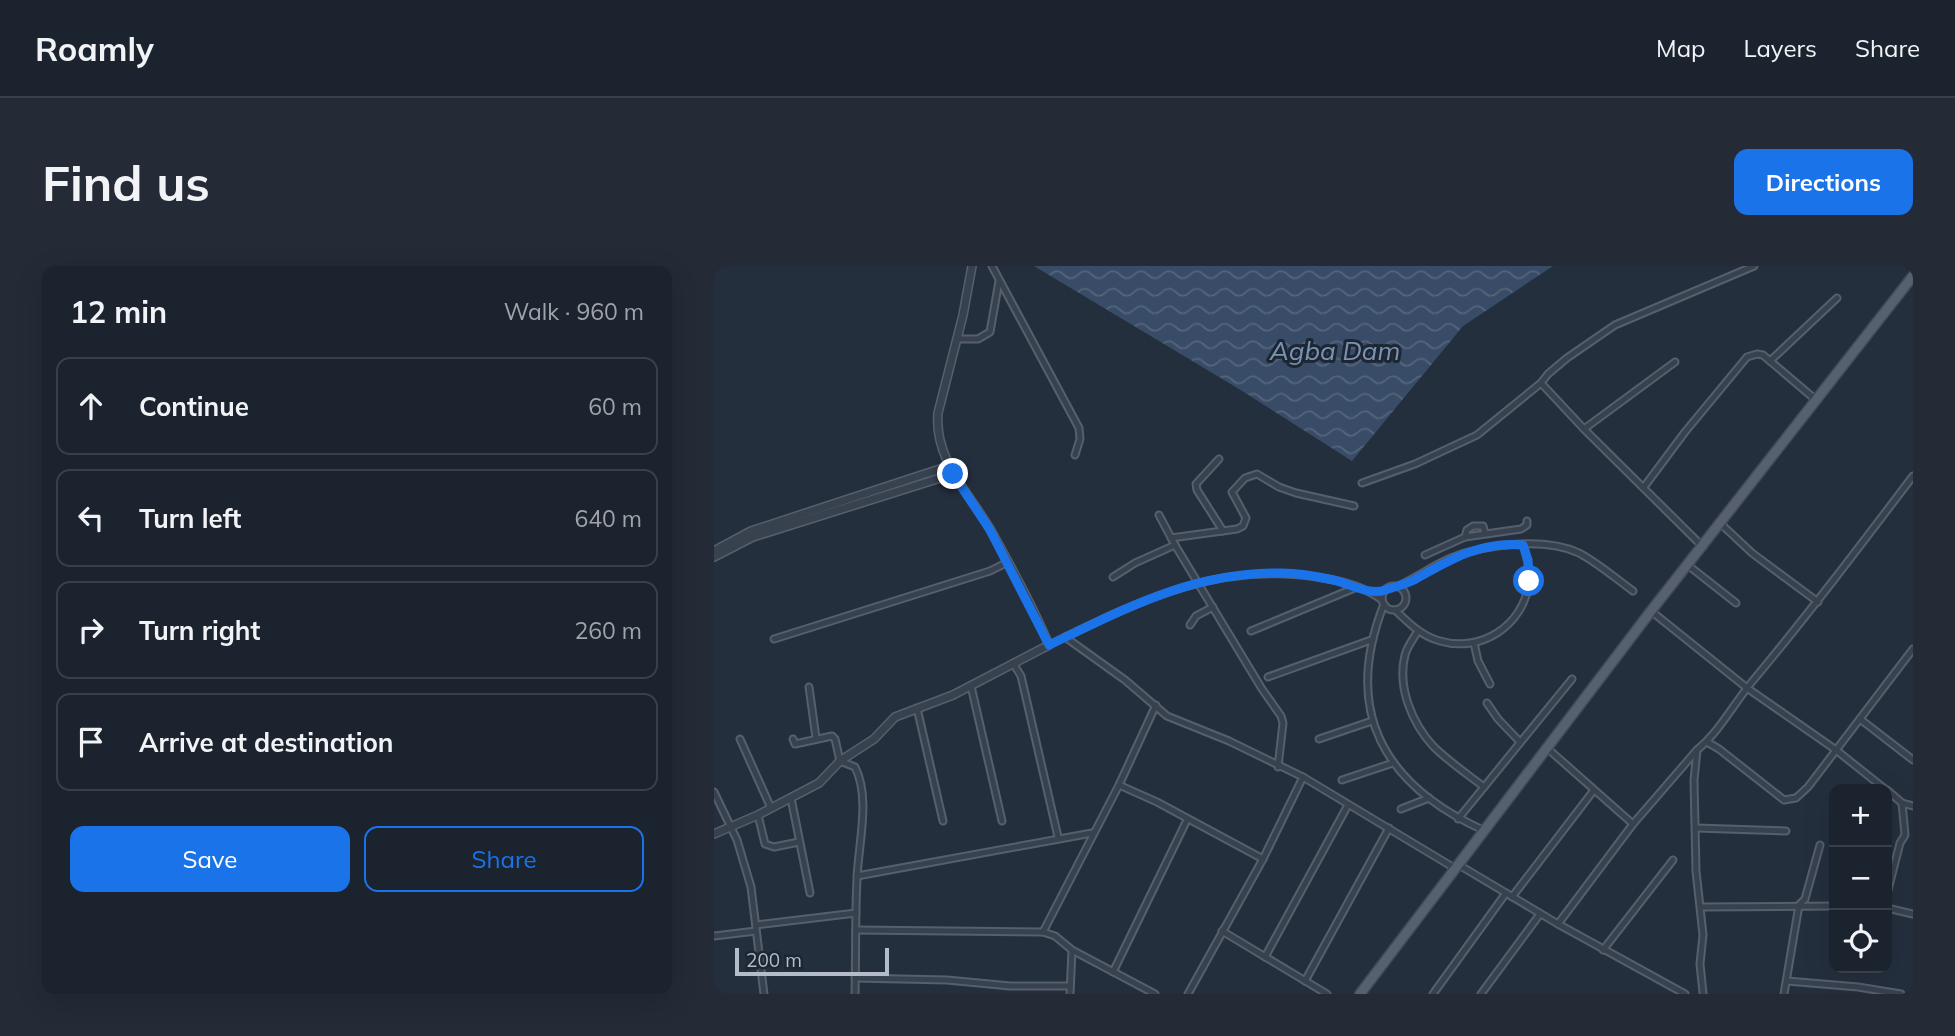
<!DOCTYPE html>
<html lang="en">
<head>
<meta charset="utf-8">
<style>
	:root { --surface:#1b232e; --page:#242b36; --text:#f1f3f6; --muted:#a0a4aa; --line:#39404a; --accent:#1a73e8 }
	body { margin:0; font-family:Mulish,sans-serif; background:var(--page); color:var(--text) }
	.controls { position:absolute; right:21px; bottom:21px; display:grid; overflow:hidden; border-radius:14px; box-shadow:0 7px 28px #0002 }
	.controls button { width:63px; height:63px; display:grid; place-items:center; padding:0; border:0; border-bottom:2px solid var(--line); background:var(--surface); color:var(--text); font:35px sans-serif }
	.scale { position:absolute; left:21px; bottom:18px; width:154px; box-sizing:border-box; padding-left:7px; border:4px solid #b4bcc9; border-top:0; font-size:19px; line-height:24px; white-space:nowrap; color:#b4bcc9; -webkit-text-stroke:5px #1d2633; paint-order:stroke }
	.stop { position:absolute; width:21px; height:21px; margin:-16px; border:5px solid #1a73e8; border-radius:50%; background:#fff }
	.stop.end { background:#1a73e8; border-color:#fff; box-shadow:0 2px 7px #0008 }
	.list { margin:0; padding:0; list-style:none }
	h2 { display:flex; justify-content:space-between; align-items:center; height:91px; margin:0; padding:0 28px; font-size:30px }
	h2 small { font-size:23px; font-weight:400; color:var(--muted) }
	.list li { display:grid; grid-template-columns:46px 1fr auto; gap:21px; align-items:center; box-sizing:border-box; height:98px; margin:0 14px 14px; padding:0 14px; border:2px solid var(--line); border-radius:14px }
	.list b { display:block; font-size:26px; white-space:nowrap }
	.list em { font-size:23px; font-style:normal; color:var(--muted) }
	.actions { display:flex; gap:14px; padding:21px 28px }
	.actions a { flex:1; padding:16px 0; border:2px solid var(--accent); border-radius:14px; text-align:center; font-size:24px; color:var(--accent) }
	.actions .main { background:var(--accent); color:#fff }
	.icon { flex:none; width:38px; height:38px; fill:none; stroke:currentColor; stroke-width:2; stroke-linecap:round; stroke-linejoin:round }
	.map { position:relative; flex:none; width:1199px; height:728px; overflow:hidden; border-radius:14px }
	header { display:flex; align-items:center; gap:42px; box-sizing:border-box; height:98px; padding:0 35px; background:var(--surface); border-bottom:2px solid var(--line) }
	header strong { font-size:33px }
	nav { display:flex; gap:38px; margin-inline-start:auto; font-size:24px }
	.intro { display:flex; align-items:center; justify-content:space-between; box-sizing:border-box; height:168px; padding:0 42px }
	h1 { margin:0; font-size:49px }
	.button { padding:18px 32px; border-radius:14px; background:var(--accent); color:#fff; font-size:24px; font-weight:700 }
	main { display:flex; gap:42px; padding:0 42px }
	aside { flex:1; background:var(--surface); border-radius:14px; box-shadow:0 7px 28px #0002 }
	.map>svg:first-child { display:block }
	.water { fill:url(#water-waves) }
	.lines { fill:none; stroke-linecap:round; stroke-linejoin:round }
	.minor-casing { stroke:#565f6c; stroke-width:9 }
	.tertiary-casing { stroke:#565f6c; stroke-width:10 }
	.primary-casing { stroke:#414a57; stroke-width:12 }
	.minor { stroke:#38414e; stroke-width:5 }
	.tertiary { stroke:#38414e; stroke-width:7 }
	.primary { stroke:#56606e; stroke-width:9 }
	.route { stroke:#1a73e8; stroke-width:9 }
	.labels { text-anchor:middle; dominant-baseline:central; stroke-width:6; stroke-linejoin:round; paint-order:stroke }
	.water-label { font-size:26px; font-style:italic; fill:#7c92b1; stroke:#1d2633 }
</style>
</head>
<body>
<header>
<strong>Roamly</strong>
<nav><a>Map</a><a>Layers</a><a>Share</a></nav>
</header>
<div class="intro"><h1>Find us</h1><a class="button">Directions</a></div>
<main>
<aside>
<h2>12 min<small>Walk · 960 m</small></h2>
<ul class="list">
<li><svg class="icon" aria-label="ahead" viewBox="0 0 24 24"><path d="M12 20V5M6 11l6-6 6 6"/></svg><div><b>Continue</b></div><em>60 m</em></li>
<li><svg class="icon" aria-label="left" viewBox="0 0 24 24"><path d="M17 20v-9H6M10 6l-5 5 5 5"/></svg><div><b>Turn left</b></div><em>640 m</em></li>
<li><svg class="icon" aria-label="right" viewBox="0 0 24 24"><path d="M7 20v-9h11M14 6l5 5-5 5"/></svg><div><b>Turn right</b></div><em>260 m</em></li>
<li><svg class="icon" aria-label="arrive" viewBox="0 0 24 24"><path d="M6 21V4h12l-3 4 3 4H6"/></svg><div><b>Arrive at destination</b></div></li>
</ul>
<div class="actions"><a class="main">Save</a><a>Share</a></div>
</aside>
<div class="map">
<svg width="1199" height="728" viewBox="0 0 1199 728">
	<defs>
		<pattern id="water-waves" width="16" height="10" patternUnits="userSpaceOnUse" patternTransform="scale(1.75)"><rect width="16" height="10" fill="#394c67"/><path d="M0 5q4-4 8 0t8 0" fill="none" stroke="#53647b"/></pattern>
	</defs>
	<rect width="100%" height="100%" fill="#242f3e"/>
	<!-- water -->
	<polygon class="water" points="320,0 839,0 749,60 638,195 525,123"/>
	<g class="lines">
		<!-- minor casing -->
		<g class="minor-casing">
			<g id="minor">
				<polyline points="278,0 365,162 366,173 361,189"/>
				<polyline points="243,73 264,73 276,66 285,15"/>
				<polyline points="1056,95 1123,32"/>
				<polyline points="827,117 870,163 989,281"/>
				<polyline points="870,163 961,96"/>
				<polyline points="505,193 482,218 483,224 509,265"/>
				<polyline points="648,217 701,198 763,169 827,117 834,108 853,92 901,59 1040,0"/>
				<polyline points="930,221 971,166 1033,91 1043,88 1049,89 1102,134"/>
				<polyline points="445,249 461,279 548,423 567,450 569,457 564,501"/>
				<polyline points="1007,258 1038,287 1104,336"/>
				<polyline points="751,271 753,264 759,260 769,260 771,267"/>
				<polyline points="457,272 523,263 529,260 532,252 518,226 531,212 543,208 565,221 582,227 640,240"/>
				<polyline points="711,289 751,271 807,263 813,259 813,255"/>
				<polyline points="975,300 1022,337"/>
				<polyline points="399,311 421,297 461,279"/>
				<circle cx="680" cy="332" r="12"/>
				<path d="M 684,320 C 702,312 718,300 737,292 C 771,278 831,271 865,287 C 884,297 901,312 919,325"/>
				<path d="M 670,338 C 628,445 669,519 771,565"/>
				<path d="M 681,344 C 695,357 707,370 726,375 C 767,387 809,360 815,317 C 817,305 813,291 809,279"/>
				<polyline points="937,345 1033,422"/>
				<polyline points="476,359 482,350 499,341"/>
				<polyline points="537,365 643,321"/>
				<path d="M 704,365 C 699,373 693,381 691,389 C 683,421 698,457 719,480 C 734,495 753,508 770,521"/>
				<polyline points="351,371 411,414 453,450 515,475 589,511 742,603"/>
				<polyline points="60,373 276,305 294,296"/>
				<polyline points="760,377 764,395 776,418"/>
				<path d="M 335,379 C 425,335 504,294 608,312 C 629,315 651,321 668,334"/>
				<polyline points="299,397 307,410 344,571"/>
				<polyline points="554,411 657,374"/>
				<polyline points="257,420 288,555"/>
				<polyline points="95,421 102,472"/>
				<polyline points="1033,422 1122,484 1171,523"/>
				<polyline points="773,437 784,453 806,476"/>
				<polyline points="203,442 229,555"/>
				<polyline points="1146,453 1199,494"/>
				<polyline points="26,473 57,542"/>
				<path d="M 79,473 L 81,478 L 118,470 L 121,473 L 126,495 L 141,501 C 157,532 144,579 143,613 C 141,652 142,690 141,728"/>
				<polyline points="605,473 658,455"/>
				<polyline points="993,476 1005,483 1070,534 1082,532 1094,521 1199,383"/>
				<polyline points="833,482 919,558"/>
				<polyline points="983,484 980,514 982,605 989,669 986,698 989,727"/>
				<polyline points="628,514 679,497"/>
				<polyline points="405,519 443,536 549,593"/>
				<polyline points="1173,524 1188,537 1199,540"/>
				<polyline points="0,526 23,574 37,621 50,728"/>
				<polyline points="77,532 96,627"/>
				<polyline points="687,543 715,532"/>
				<polyline points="44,549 51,578 60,581 85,576"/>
				<polyline points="744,553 858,413"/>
				<polyline points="982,562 1072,565"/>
				<polyline points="745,599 844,658 971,728"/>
				<polyline points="143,610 378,567"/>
				<polyline points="1173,628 1186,577 1191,569 1188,537"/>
				<polyline points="798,631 880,524"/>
				<polyline points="987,641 1120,640"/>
				<polyline points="1173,642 1199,648"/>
				<path d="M 844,658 L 919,558 L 983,484 C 1005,466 1019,439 1037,417 C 1093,350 1146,280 1199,210"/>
				<polyline points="42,659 142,647"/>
				<polyline points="142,664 329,666 341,670 358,684 441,728"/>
				<polyline points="508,665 613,728"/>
				<polyline points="329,666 405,519 442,439"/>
				<polyline points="0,670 42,665"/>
				<polyline points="889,684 959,594"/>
				<polyline points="551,691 634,539"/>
				<polyline points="399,706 473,554"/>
				<polyline points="141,712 233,714 296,720 356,720"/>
				<polyline points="591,715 675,562"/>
				<polyline points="1073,715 1144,721 1187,728"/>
				<polyline points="356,728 358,684"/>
				<polyline points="474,728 549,593 589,511"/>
				<polyline points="719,728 792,627"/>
				<polyline points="767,728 826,648"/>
				<polyline points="1070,728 1085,639 1091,633 1106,579"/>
			</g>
		</g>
		<!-- tertiary casing -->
		<g class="tertiary-casing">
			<g id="tertiary">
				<polyline points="0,285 37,265 235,200"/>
				<polyline points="0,291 39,271 239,208"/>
				<path d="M 0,568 L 44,549 L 105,517 L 126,495 L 160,473 L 181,451 L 239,429 L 335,379 C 318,339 297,301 276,263 C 254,226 220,193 224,147 L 249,49 L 258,0"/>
			</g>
		</g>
		<!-- primary casing -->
		<g class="primary-casing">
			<polyline id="primary" points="646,728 937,345 1199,10"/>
		</g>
		<!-- minor -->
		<use href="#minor" class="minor"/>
		<!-- tertiary -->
		<use href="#tertiary" class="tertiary"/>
		<!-- primary -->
		<use href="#primary" class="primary"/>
	</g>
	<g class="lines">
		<!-- route -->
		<path class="route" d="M 239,208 L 276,264 L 335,379 C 413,342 478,306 567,307 C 584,307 602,310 619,314 C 634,317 655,330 671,324 C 680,321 690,319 700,314 C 736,294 766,275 809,279 L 814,294 L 815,315"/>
	</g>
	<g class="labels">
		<!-- water labels -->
		<g class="water-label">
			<text x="621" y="84">Agba Dam</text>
		</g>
	</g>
</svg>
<div class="controls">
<button>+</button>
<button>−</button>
<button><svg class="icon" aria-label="locate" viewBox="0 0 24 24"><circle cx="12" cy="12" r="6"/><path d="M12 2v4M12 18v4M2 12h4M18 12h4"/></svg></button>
</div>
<div class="scale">200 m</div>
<div class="stop" style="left:815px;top:315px"></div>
<div class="stop end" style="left:239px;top:208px"></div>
</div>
</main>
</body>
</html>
